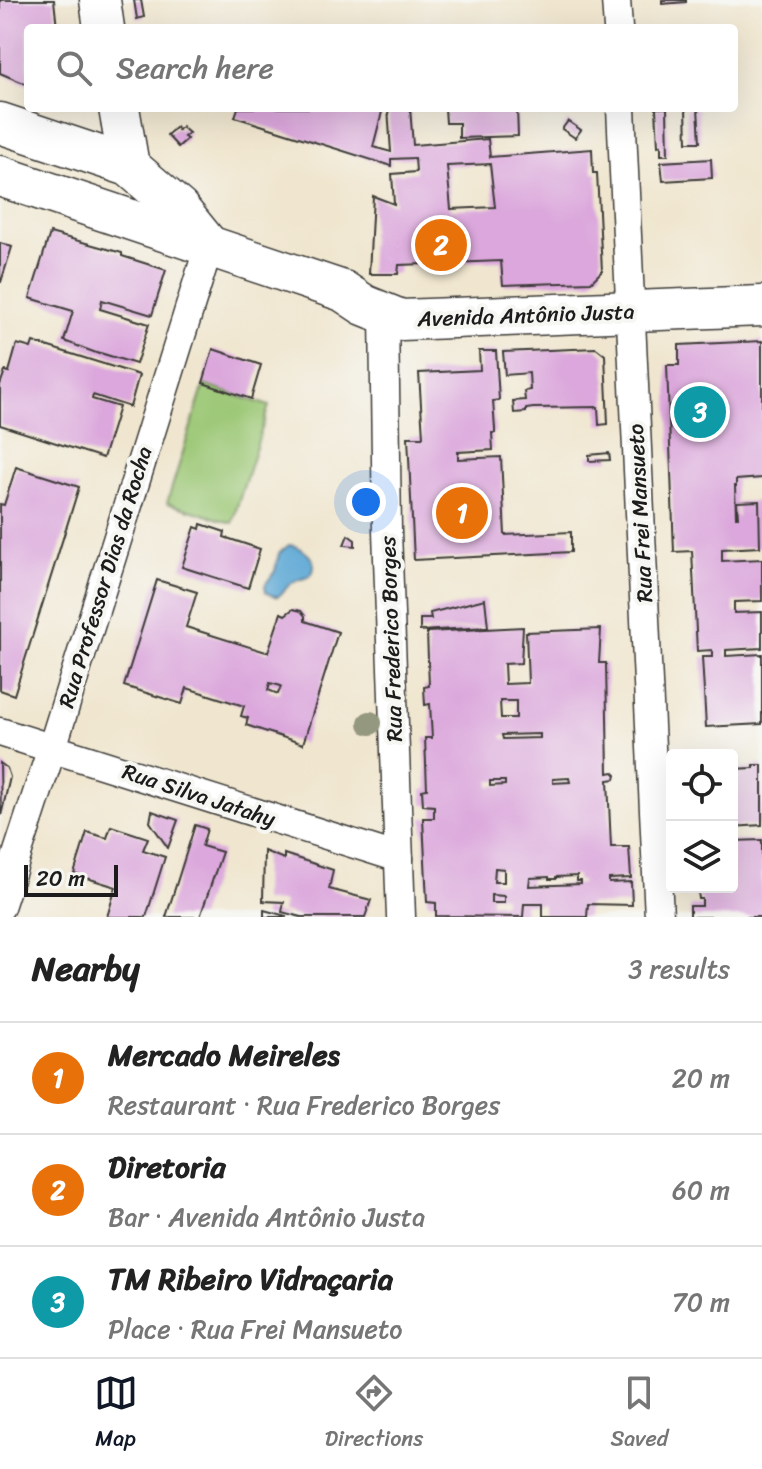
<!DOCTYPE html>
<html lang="en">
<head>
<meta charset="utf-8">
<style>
	:root { --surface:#fff; --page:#f2f2f2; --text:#222; --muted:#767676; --line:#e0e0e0; --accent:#111827 }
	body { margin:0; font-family:Sriracha,sans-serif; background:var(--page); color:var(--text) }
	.controls { position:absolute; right:24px; bottom:24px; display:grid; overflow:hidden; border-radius:8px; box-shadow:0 8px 32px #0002 }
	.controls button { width:72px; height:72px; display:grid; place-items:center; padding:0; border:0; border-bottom:2px solid var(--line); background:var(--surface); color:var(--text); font:40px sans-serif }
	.scale { position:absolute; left:24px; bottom:20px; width:94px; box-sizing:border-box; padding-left:8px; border:4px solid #1c1c1c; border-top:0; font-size:22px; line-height:28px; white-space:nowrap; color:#1c1c1c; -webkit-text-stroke:6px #f6f6f2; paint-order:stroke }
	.you { position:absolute; left:366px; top:502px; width:28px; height:28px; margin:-20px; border:6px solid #fff; border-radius:50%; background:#1a73e8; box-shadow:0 0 0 12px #1a73e833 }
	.badge { display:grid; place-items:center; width:52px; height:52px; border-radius:50%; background:var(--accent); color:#fff; font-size:26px; font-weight:700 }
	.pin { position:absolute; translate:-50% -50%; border:4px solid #fff; box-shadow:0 2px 8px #0006 }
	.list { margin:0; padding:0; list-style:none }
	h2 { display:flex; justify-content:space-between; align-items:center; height:104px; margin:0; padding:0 32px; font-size:34px }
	h2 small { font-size:26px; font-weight:400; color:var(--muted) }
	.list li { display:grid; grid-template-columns:52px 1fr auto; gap:24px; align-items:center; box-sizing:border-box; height:112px; padding:0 32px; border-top:2px solid var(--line) }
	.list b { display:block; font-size:30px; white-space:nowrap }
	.list p { margin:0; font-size:26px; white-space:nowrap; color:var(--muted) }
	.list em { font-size:26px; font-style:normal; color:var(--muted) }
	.icon { flex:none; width:44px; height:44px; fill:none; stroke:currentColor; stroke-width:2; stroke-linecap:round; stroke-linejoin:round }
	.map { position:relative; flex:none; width:762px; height:917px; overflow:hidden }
	.search { position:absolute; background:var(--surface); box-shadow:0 8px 32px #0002; left:24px; right:24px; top:24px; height:88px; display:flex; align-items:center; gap:20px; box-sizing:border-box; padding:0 28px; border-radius:8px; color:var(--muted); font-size:30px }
	.sheet { height:440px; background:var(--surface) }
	nav { display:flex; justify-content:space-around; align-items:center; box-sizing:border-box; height:112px; border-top:2px solid var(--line); background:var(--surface); font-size:22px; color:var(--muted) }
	nav a { display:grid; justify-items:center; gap:4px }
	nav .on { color:var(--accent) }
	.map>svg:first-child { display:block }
	.green { fill:#9bc774; stroke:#5c7248; stroke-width:2 }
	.water { fill:#5ea9d6; stroke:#3d6279; stroke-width:2 }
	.building { fill:#dba7dc; fill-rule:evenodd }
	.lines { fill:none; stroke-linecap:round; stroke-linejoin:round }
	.street-casing { stroke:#3c3a37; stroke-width:31 }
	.secondary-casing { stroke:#3c3a37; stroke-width:43 }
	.street { stroke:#fff; stroke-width:28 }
	.secondary { stroke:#fff; stroke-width:40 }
	.tree { fill:#94987e }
	.labels { text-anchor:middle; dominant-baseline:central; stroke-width:8; stroke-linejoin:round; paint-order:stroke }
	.street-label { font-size:22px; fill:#1c1c1c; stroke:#f6f6f2 }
</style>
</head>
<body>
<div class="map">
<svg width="762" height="917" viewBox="0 0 762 917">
	<rect width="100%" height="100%" fill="#f6f6f2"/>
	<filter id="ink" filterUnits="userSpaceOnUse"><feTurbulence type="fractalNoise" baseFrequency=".0125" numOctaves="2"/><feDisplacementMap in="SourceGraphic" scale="16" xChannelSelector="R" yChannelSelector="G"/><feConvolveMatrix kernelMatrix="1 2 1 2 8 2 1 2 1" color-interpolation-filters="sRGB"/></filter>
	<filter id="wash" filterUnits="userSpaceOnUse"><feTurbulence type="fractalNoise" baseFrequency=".006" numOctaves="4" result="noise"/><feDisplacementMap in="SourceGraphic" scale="32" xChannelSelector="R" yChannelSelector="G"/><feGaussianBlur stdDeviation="1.8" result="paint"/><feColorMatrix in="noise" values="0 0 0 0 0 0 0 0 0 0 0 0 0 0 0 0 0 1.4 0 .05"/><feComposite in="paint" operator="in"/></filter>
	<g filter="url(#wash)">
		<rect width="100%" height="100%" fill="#f0e6cf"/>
		<!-- green -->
		<polygon class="green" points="204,385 269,406 232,523 167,503"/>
		<!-- water -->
		<path class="water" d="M 289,545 C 301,545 323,562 310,575 C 305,580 297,579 292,583 C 281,590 282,603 266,592 L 265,585 L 275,571 L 279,553 Z"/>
		<g id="blocks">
			<!-- building -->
			<g class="building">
				<polygon points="0,0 54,0 57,28 28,28 28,85 0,73"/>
				<polygon points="134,0 141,0 144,17 137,19"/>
				<polygon points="662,0 686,0 686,2 662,4"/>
				<path d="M 238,108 L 383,108 L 373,147 L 391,152 L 388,108 L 410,108 L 413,145 L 488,139 L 490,157 L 592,149 L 593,173 L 597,173 L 602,271 L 591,282 L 503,285 L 501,261 L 399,265 L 398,274 L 369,274 L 373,196 L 394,204 L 392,174 L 416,172 L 415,158 L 391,159 L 391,166 L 235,117 ZM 490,164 L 495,207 L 451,209 L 447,166 Z"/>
				<polygon points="445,108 517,108 518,136 459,138 459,123 446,123"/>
				<polygon points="656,108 667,108 668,155 661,155 661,145 658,146"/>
				<polygon points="686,108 698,108 700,142 687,142"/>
				<polygon points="568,121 581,130 575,138 562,129"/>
				<polygon points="176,127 178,130 182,127 189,133 184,137 187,139 178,147 167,135"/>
				<polygon points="711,159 712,178 663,181 661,162"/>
				<polygon points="50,233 122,253 122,256 166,270 152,315 102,300 100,309 149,324 136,364 100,353 99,354 64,341 73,311 30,298"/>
				<polygon points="0,243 12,247 1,282 0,282"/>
				<polygon points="762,341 762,478 736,480 736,486 735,486 736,517 738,517 737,502 759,501 760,547 722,549 722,561 762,559 762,601 734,602 734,613 762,612 762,648 726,650 726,656 762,654 762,724 706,727 702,657 712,657 712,650 697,651 692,551 674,552 667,365 679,365 679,345"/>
				<polygon points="33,342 139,375 130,407 93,395 92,399 119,407 103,458 0,425 0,385 5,371 9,372 17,344 31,348"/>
				<polygon points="596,348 605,355 608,424 599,425 598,407 533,408 526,409 526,412 514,413 513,401 525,400 524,391 530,390 529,373 505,375 503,352"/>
				<polygon points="213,349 261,365 251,399 203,383"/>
				<polygon points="479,351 496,351 499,400 493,401 495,429 495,433 492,433 493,450 458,452 458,459 501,457 505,535 571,532 571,552 414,560 408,437 423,437 419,373 480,370"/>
				<polygon points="609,453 610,460 589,461 589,455"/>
				<polygon points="16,467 79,487 14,695 0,690 0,504 4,505"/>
				<polygon points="201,524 225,532 224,537 260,549 248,588 182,567 195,527 200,529"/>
				<polygon points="348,535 355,540 355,546 344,545"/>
				<path d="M 157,580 L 197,592 L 186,627 L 266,652 L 268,652 L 281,613 L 285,615 L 293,609 L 301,611 L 305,616 L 305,621 L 338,632 L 303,744 L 246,725 L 248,718 L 241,716 L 244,706 L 187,688 L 182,704 L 124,686 ZM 270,683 L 281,686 L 278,694 L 268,690 Z"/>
				<polygon points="485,599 488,627 420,631 420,619 431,619 430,613"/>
				<path d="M 523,627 L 521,663 L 504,664 L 505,684 L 528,683 L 526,632 L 601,629 L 599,663 L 606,663 L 608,773 L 613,772 L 616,775 L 615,779 L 608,780 L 611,847 L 629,847 L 631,878 L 609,879 L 609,883 L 631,882 L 632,905 L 588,904 L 587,917 L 543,917 L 543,904 L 524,904 L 523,917 L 436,916 L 436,903 L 427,902 L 423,818 L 434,818 L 434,806 L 423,805 L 422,790 L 427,789 L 425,738 L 432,738 L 430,704 L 425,705 L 424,687 L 429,686 L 427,632 ZM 500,701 L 516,701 L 516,718 L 501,718 ZM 540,734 L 540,738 L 503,739 L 502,735 ZM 569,778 L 570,782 L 553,783 L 553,779 ZM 490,781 L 505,781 L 505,785 L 490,786 ZM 495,868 L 504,869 L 504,882 L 494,882 ZM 577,876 L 577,881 L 581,881 L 581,884 L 529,886 L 530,878 L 549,877 L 549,879 L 556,879 L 556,877 ZM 491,895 L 504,896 L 504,903 L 491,903 Z"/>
				<polygon points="0,763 7,768 10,777 1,816"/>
				<polygon points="754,765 762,765 762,825 732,827 732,769 754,768"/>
				<polygon points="152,811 178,820 168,848 150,822"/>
				<polygon points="195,825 207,829 202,846 222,852 200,917 166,917"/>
				<polygon points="111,826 148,838 143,850 165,857 146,917 107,917 116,887 74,874 87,832 107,838"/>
				<polygon points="762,840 762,917 690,917 690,906 702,906 702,899 699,899 698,890 694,890 693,887 732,887 732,841"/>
				<polygon points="264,851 284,859 284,854 333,870 329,889 371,900 365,917 301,917 282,912 284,902 263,901"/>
				<polygon points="264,910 286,916 286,917 264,917"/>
			</g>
		</g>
	</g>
	<g filter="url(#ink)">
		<use href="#blocks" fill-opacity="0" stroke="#3c3a37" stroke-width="2"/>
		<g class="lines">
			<!-- street casing -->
			<g class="street-casing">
				<g id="street">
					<polyline points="616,0 618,28"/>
					<polyline points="621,108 659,917"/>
					<polyline points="384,313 387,531 401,917"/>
					<polyline points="0,732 399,858"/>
					<polyline points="0,907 52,748 209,246"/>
				</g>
			</g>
			<!-- secondary casing -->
			<g class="secondary-casing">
				<g id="secondary">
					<polyline points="100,0 104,28"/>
					<polyline points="119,108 129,166"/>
					<polyline points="0,123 129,166 179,209 209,246"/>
					<polyline points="0,176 343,291 364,305 401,320 762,306"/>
				</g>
			</g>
			<!-- street -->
			<use href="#street" class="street"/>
			<!-- secondary -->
			<use href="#secondary" class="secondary"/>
		</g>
		<!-- trees -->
		<circle class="tree" cx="370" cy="723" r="12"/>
	</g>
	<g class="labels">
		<!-- street labels -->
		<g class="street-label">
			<text transform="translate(526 315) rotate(-2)">Avenida Antônio Justa</text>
			<text transform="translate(640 513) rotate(-93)">Rua Frei Mansueto</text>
			<text transform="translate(105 577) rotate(-73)">Rua Professor Dias da Rocha</text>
			<text transform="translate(391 639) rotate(-92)">Rua Frederico Borges</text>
			<text transform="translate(199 795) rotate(18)">Rua Silva Jatahy</text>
		</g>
	</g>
</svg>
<div class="controls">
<button><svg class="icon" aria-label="locate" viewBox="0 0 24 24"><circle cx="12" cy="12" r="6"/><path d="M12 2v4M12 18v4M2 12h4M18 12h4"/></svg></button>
<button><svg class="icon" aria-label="layers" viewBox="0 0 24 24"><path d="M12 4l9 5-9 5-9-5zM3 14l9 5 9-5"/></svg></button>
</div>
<div class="scale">20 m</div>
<div class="you"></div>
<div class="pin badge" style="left:462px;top:513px;background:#e8710a">1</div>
<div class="pin badge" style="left:441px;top:245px;background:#e8710a">2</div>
<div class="pin badge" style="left:700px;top:412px;background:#0f9aa8">3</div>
<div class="search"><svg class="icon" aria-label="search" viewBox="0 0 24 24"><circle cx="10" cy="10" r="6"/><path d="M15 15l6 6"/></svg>Search here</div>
</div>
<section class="sheet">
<h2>Nearby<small>3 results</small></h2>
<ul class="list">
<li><span class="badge" style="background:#e8710a">1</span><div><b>Mercado Meireles</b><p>Restaurant · Rua Frederico Borges</p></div><em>20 m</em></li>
<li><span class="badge" style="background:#e8710a">2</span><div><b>Diretoria</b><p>Bar · Avenida Antônio Justa</p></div><em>60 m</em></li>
<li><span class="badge" style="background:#0f9aa8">3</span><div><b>TM Ribeiro Vidraçaria</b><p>Place · Rua Frei Mansueto</p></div><em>70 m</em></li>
</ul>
</section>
<nav>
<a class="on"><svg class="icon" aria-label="map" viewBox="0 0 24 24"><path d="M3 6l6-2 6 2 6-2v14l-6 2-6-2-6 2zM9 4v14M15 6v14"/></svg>Map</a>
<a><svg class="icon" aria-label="directions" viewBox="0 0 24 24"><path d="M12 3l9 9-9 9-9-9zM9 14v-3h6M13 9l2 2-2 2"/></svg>Directions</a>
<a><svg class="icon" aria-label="saved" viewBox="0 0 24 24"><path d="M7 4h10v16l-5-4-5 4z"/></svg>Saved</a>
</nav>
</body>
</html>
